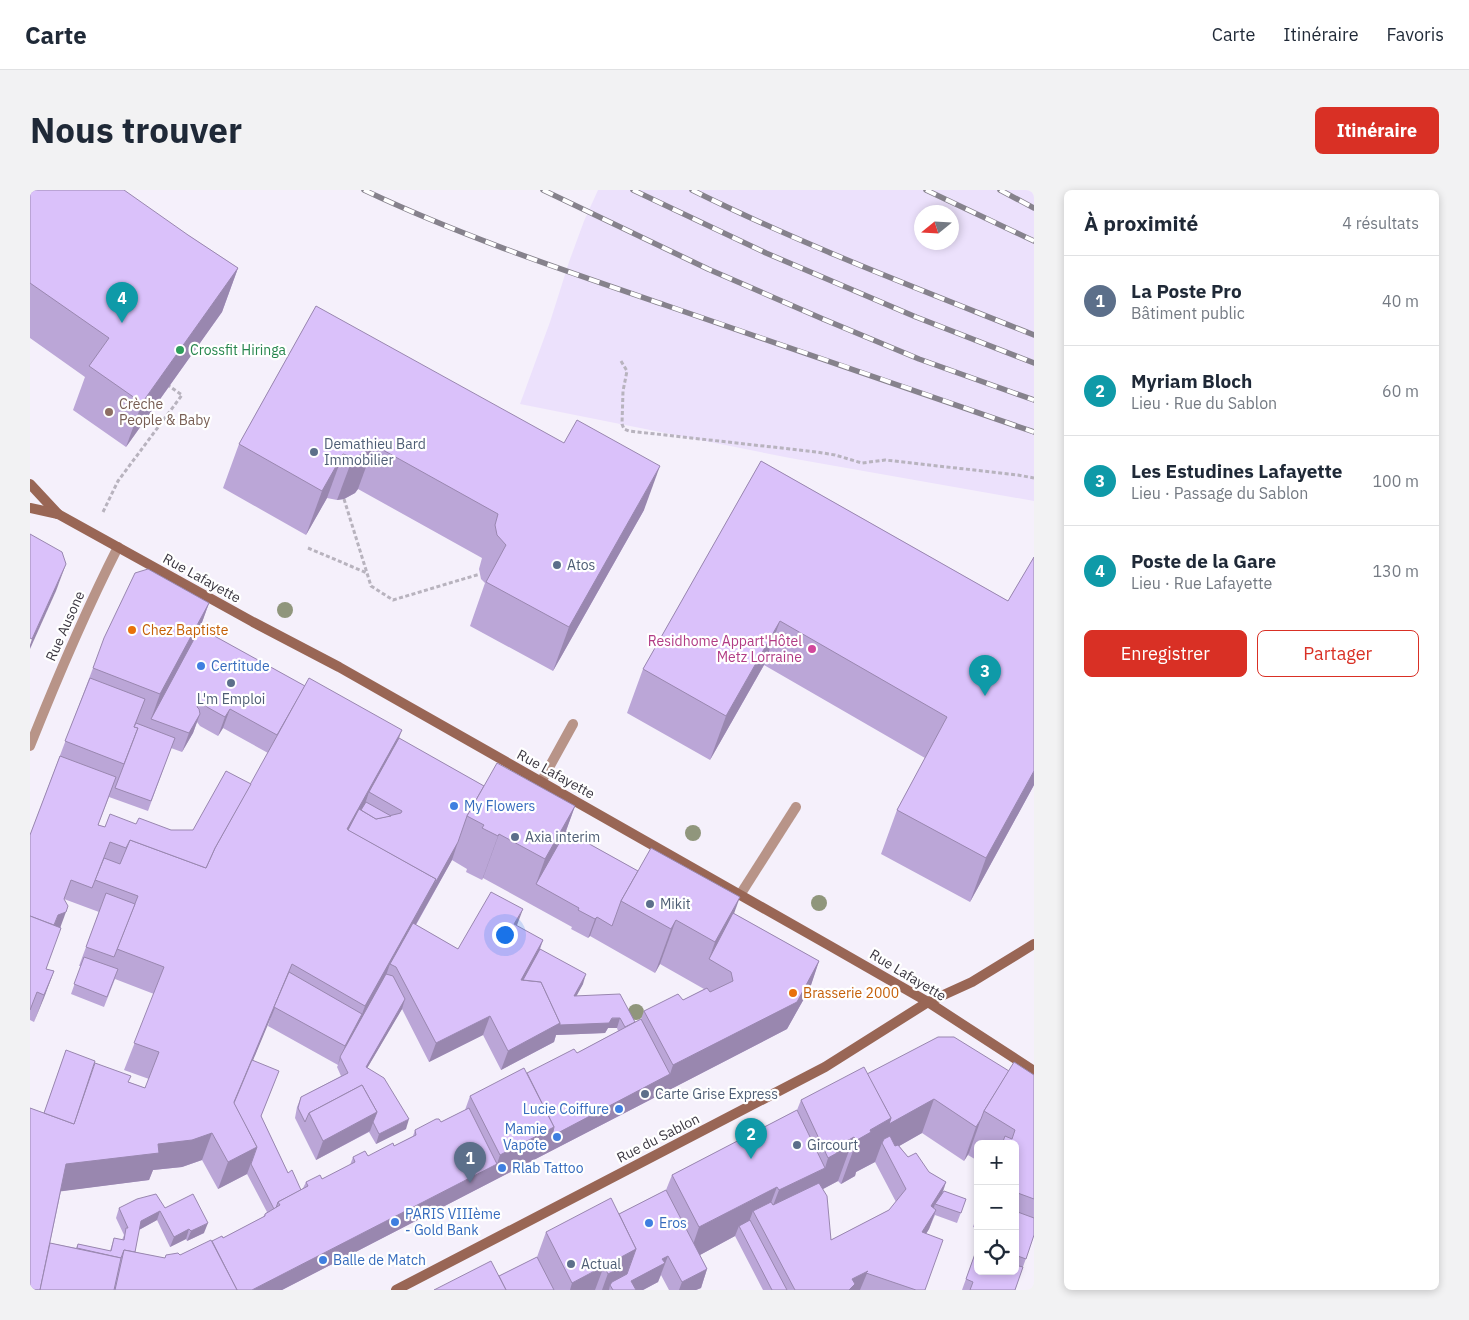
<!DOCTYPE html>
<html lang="fr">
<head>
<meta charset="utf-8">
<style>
	:root { --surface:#fff; --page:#f2f2f3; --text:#1f2937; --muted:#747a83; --line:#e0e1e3; --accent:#d93025 }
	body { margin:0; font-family:"IBM Plex Sans",sans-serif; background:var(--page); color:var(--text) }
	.controls { position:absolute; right:15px; bottom:15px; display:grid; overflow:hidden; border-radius:8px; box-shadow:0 2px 8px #0003 }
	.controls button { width:45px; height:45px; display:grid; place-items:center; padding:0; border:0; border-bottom:1px solid var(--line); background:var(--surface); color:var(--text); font:25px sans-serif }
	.compass { position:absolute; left:884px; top:15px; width:45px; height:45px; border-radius:50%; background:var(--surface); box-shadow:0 2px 8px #0003; rotate:252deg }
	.you { position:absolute; left:474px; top:744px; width:18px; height:18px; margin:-12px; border:4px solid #fff; border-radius:50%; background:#1a73e8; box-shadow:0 0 0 8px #1a73e833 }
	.badge { display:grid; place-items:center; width:32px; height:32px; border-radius:50%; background:var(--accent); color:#fff; font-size:16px; font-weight:700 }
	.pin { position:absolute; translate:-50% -41px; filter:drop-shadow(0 1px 2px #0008) }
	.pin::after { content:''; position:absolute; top:26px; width:18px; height:15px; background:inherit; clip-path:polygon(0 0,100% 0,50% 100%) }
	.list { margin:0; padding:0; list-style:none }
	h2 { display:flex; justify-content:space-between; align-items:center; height:65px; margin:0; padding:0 20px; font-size:21px }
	h2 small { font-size:16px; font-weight:400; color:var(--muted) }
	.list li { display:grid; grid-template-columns:32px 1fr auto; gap:15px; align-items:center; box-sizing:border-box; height:90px; padding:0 20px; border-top:1px solid var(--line) }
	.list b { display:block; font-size:19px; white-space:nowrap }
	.list p { margin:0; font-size:16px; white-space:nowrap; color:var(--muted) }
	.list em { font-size:16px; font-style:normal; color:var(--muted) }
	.actions { display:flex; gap:10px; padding:15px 20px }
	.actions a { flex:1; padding:11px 0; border:1px solid var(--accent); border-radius:8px; text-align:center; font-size:18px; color:var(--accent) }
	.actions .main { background:var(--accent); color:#fff }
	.icon { flex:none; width:28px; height:28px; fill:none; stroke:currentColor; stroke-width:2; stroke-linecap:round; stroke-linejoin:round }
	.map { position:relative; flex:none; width:1004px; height:1100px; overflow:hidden; border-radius:8px }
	header { display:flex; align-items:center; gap:30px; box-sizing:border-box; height:70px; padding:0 25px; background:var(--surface); border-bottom:1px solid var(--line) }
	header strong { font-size:24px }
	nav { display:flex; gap:28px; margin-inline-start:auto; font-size:18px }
	.intro { display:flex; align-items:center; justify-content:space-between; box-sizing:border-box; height:120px; padding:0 30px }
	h1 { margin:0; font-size:35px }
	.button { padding:12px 22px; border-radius:8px; background:var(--accent); color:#fff; font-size:18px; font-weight:700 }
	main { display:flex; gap:30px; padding:0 30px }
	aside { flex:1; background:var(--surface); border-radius:8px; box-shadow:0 2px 8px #0003 }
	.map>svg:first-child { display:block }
	.built { fill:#ece1fc; fill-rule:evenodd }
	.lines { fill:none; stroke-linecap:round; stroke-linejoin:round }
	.path { stroke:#b8b3be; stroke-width:3; stroke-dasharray:4 2.5; stroke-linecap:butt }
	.lane { stroke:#b89488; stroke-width:10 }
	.street { stroke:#b89488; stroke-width:10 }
	.secondary { stroke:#965; stroke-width:10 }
	.rail-casing { stroke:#86828c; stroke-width:5.5 }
	.rail { stroke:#fff; stroke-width:4; stroke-dasharray:11; stroke-linecap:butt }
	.tree { fill:#90967c }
	.wall { fill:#bba6d7; fill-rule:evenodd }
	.shaded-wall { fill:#9987af }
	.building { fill:#dac1fa; stroke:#9987af }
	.leisure-dot { fill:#2e9e5b; stroke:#fff; stroke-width:2 }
	.education-dot { fill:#8d6e63; stroke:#fff; stroke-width:2 }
	.service-dot { fill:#5c6f8a; stroke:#fff; stroke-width:2 }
	.food-dot { fill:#e8710a; stroke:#fff; stroke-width:2 }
	.hotel-dot { fill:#d1479c; stroke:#fff; stroke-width:2 }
	.shop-dot { fill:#3f7fe0; stroke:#fff; stroke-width:2 }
	.labels { text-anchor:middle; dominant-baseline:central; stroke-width:4.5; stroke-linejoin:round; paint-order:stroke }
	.leisure-label { font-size:14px; fill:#27864d; stroke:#fff; text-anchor:start }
	.education-label { font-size:14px; fill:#785e54; stroke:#fff; text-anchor:start }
	.service-label { font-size:14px; fill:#4e5e75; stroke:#fff; text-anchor:start }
	.street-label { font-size:14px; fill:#3b3741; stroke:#fff }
	.food-label { font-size:14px; fill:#c56008; stroke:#fff; text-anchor:start }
	.hotel-label { font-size:14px; fill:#b23c85; stroke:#fff; text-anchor:end }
	.shop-label { font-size:14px; fill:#366cbe; stroke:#fff; text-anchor:start }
</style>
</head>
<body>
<header>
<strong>Carte</strong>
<nav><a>Carte</a><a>Itinéraire</a><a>Favoris</a></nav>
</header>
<div class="intro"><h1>Nous trouver</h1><a class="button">Itinéraire</a></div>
<main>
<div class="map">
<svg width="1004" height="1100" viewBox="0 0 1004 1100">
	<rect width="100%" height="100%" fill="#f5f0fb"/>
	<!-- built -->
	<path class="built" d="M 568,0 L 1004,0 L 1004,311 L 760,268 L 490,214 L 520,132 L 539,72 L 554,31 ZM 892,22 L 922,22 L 922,52 L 892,52 Z"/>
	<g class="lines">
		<!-- path -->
		<g class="path">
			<polyline points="591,171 597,181 593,201 592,234 594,239 599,241 787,262 805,265 832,273 855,270 988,285 1004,288"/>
			<polyline points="314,309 341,396 363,410 450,384"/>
			<polyline points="73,322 88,291 152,205 139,196"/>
			<polyline points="278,358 337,383"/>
		</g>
		<!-- lane -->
		<g class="lane">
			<polyline points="511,592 543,534"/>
			<polyline points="710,705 766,617"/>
		</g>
		<!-- street -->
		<path class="street" d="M 0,556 C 27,488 55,422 88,357"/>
		<!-- secondary -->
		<g class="secondary">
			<polyline points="0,294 28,324"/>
			<polyline points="0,318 28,324 223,432 309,477 802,757 898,812 1004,881"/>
			<polyline points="366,1100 795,877 898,812 942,792 1004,754"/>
		</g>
		<!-- rail casing -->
		<g class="rail-casing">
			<g id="rail">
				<path d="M 334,0 C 431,46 533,80 635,115 C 758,157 881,199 1004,242"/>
				<polyline points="513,0 678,79 793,129 889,169 1004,210"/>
				<polyline points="603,0 736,63 886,127 1004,173"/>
				<path d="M 662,0 C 773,55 889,99 1004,145"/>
				<polyline points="896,0 1004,51"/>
				<polyline points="970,0 1004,18"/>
			</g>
		</g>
		<!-- rail -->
		<use href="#rail" class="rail"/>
	</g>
	<!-- trees -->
	<g class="tree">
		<circle cx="255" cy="420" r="8"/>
		<circle cx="663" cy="643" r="8"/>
		<circle cx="789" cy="713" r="8"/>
		<circle cx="606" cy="822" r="8"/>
	</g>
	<!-- wall -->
	<g class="wall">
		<polygon points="0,0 158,45 208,78 192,122 96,257 43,220 55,187 0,148"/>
		<polygon points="286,116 614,320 523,481 440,436 455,393 451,389 449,379 452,368 328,299 325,303 314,309 307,310 297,308 276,345 193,298 209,254"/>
		<polygon points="731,271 978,411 1004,367 1004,595 940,712 851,664 867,620 895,568 734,475 680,570 597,523 613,479"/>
		<path d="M 179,413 L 170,438 L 454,596 L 545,616 L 536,641 L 608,681 L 703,723 L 789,771 L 780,798 L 757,839 L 252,1100 L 0,1100 L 0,918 L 14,923 L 36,860 L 61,884 L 99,892 L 115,898 L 119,889 L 94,880 L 124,804 L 85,789 L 74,817 L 41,804 L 51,776 L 49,776 L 69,722 L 34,709 L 30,738 L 16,779 L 24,781 L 4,832 L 0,830 L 0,645 L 63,478 ZM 167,532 L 170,536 L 188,546 L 193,538 L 238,563 L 221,594 L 163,640 L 141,640 L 106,634 L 75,637 L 68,635 L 79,607 L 118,621 L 141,558 L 152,562 L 163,543 ZM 422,670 L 437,679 L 436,682 L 452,690 L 453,688 L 542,737 L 541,739 L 558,748 L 560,746 L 625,783 L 630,774 L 674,799 L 653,810 L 614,821 L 611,829 L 605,832 L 546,806 L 553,794 L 510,759 L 513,750 L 428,759 L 386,735 ZM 372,819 L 399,872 L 453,845 L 471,880 L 524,852 L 526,845 L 575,843 L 578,838 L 587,838 L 588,841 L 547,863 L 440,906 L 435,920 L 411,932 L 385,940 L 383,946 L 364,956 L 338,966 L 323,967 L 320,975 L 292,989 L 276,992 L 273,998 L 271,1000 L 258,983 L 231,926 L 245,891 L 223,870 L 241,826 L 238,836 L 308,875 L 307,877 L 311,886 L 271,907 L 267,917 L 265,928 L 286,970 L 339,942 L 346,954 L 376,939 L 337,878 ZM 172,970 L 188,999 L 217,984 L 237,1022 L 235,1024 L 233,1027 L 193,1048 L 182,1051 L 150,1065 L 134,1068 L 105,1062 L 109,1040 L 127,1030 L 140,1057 L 156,1049 L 157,1051 L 174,1043 L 135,1018 L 89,1018 L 86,1028 L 94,1045 L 92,1050 L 84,1048 L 80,1061 L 48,1054 L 46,1058 L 20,1053 L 31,1001 L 119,990 L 123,980 L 152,977 Z"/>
		<path d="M 979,881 L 1004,885 L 1004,1045 L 985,1100 L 932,1100 L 946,1061 L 985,1081 L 985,954 L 948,954 L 948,971 L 938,965 L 939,963 L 934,971 L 892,943 L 869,956 L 878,967 L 899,982 L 916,992 L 913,1002 L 936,1009 L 927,1033 L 905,1025 L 899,1039 L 896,1044 L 895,1100 L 733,1100 L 705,1046 L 670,1065 L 677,1079 L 671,1098 L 666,1100 L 639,1100 L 631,1085 L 628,1092 L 613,1100 L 404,1100 L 469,1086 L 507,1067 L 516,1042 L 589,1024 L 636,1000 L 642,985 L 767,920 L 771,910 L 837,884 ZM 845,972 L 866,1012 L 859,1020 L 801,1050 L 793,999 L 808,991 L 811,994 L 825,986 L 826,982 Z"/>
		<polygon points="948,1022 948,1039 943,1037"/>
	</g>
	<!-- shaded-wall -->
	<g class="shaded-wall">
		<polygon points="208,78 192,122 96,257 112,213"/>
		<polygon points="344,255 328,299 325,303 314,309 307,310 323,267"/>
		<polygon points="313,264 297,308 276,345 292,301"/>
		<polygon points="630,276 614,320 523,481 539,437"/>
		<polygon points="36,374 26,401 0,459 0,455 2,449"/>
		<polygon points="179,413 163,457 121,529 130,504"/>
		<polygon points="750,431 734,475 680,570 696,526"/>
		<polygon points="200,519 193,538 188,546 195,527"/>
		<polygon points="170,524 163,543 152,562 159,543"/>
		<polygon points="372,540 362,567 339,602 333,620 317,649 317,639"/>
		<polygon points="1004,581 1004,595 940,712 956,668"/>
		<polygon points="545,616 529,660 506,694 515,669"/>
		<polygon points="469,644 453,688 452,690 468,646"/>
		<polygon points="428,652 422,670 363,775 360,774 353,794 310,867 308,875 315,856 332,824 335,816 406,689"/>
		<polygon points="710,707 694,751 679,769 685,752"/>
		<polygon points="493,719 486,738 484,734"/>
		<polygon points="36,722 29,741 21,744 28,725"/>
		<polygon points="567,727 560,746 558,748 565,729"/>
		<polygon points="646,730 630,774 625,783 641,739"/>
		<polygon points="513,750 506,769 490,799 491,790"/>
		<polygon points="789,771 780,798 757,839 252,1100 222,1100 467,974 470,965 524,937 640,884 643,875"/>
		<polygon points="262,774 252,801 198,930 204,912"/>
		<polygon points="24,781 14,808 4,832 14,805"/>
		<polygon points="556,784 553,794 541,816 544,806"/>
		<polygon points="375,809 372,819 332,887 336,877"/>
		<polygon points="460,826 453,845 399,872 406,853"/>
		<polygon points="590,828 587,838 578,838 575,843 526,845 524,852 471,880 478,861 530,833"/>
		<polygon points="904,909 892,943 857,963 852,953 845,972 826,982 825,986 811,994 827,950 840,940 861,928"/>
		<polygon points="347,922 340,941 286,970 293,951"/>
		<polygon points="379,929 376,939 346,954 349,944"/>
		<polygon points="951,929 939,963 934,971 946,937"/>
		<polygon points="182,943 172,970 152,977 123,980 119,990 26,1002 36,974 128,954"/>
		<polygon points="824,947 808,991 793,999 791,1007 736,1034 749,1000 795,978 798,968 804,958"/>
		<polygon points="227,957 217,984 188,999 198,972"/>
		<polygon points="916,992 909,1012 905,1014 902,1024 901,1016"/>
		<polygon points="747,997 734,1031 723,1021 716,1040 709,1036 705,1046 657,1072 669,1037"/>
		<polygon points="906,1020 899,1039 885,1061 892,1042"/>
		<polygon points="130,1021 127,1030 107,1041 111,1031"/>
		<polygon points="178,1033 174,1043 157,1051 161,1041"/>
		<polygon points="159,1039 156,1049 140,1057 144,1047"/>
		<polygon points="606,1059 591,1100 580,1095 579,1100 572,1100 582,1072"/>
		<polygon points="638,1066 628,1092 613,1100 598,1100 601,1091 632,1069"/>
		<polygon points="574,1076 565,1100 540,1100 542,1093"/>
		<polygon points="677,1079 671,1098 666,1100 649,1100 652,1092"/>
		<polygon points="838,1081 830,1100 818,1100 822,1089"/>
	</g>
	<!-- building -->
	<g class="building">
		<polygon points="0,0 94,0 158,45 208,78 112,213 59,176 79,148 0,93"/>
		<polygon points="286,116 534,253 547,230 630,276 539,437 456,392 476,355 467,345 465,335 468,324 344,255 341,259 330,265 323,267 313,264 292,301 209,254"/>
		<polygon points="731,271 978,411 1004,367 1004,581 956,668 867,620 917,527 750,431 696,526 613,479"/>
		<polygon points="0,344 32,362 36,374 2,449 0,448"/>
		<polygon points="118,379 179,413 130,504 63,478 74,448 105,383"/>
		<polygon points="170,438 275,496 247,545 200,519 195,527 177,517 175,513 170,511 167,517 169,519 170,524 159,543 121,529"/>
		<polygon points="60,488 115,509 104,537 108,538 94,574 35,551"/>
		<polygon points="279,488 372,540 317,639 406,689 335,816 262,774 204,912 227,957 198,972 182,943 162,950 128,954 129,963 36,974 10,1100 0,1099 0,918 44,934 65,873 101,886 98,892 115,898 129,862 104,853 134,777 87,759 108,706 65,690 74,668 90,674 100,650 176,678 185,658"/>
		<polygon points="106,533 145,548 121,611 85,598 108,538 104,537"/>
		<polygon points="369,548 454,596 437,626 428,652 403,697 406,689 318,640 329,619 346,629 371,623 372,621 339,602"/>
		<polygon points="30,566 86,587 68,635 75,637 80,624 106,634 109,628 141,640 163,640 196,581 221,594 185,658 176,678 100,650 96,658 80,652 62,698 41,690 34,709 38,716 36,722 28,725 24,735 0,726 0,645"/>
		<polygon points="467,573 545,616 515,669 469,644 468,646 452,638 454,635 437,626"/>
		<polygon points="336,612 361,626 346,629 331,620"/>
		<polygon points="536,641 608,681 591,711 582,736 567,727 565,729 548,720 549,718 506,694"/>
		<polygon points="621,658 710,707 685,752 646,730 641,739 591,711"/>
		<polygon points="461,702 493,719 484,734 513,750 491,790 511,792 530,833 478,861 460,826 406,853 366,777 360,774 383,733 428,759"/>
		<polygon points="76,703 105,714 84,767 56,757"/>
		<polygon points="703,723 789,771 767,812 643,875 614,821 648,804 653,810 677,798 680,802 703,791 701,782 679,769"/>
		<polygon points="0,726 31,738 16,779 24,781 14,805 7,802 0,820"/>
		<polygon points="510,759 556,784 544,806 590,804 605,832 595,837 590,828 582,828 579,833 530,835 530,833 511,792 493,790"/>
		<polygon points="54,767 88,779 77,807 44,794"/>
		<polygon points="259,782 332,824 315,856 244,817"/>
		<polygon points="356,784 363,786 375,809 336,877 354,888 379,929 349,944 343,932 347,922 332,895 279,923 275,932 268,918 271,907 318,883 310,867 311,865"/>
		<polygon points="611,829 640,884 522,946 524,937 497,883 544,859 547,863"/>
		<polygon points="908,847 924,847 979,881 954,921 951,929 946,937 904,909 859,934 861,928 837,884"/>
		<polygon points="36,860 65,871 44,934 14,923"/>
		<polygon points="222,870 249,881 231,926 258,983 262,980 271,1000 248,1012 246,1018 244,1019 221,974 227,957 204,913"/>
		<polygon points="984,872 1004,885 1004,1009 985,1002 985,954 972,954 975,946 982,949 985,940 954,921"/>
		<polygon points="834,877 861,928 840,940 841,942 827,950 824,947 804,958 807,963 798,968 771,910"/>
		<polygon points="494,878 524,937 470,965 440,906"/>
		<polygon points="332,895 347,922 293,951 279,923"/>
		<polygon points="439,918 467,974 222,1100 207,1100 182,1051 192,1046 193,1048 235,1026 235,1024 250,1015 248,1012 278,996 276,992 290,985 292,989 325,972 323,967 335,961 338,966 363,953 364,956 386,945 385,940 406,929 409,929 411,932"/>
		<polygon points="767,920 795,978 749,1000 747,997 669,1037 642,985"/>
		<polygon points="860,946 865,956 868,955 878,967 886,963 899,982 916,992 901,1016 906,1020 892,1042 913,1050 895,1100 886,1100 836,1083 838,1081 822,1089 825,1094 819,1100 765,1100 723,1021 741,1012 743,1015 789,993 797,1006 801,1050 859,1020 876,999 852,953 854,949"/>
		<polygon points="636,1000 677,1079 652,1092 638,1066 632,1069 635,1073 601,1091 606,1100 583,1100 580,1095 582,1092 597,1084 606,1059 589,1024"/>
		<polygon points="914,1001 936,1009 931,1023 905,1014"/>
		<polygon points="126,1004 135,1018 163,1004 178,1033 161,1041 159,1039 144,1047 130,1021 111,1031 105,1062 94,1060 91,1068 47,1058 48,1054 81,1061 84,1048 94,1050 96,1038 98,1038 89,1018 107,1009"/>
		<polygon points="581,1008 606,1059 582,1072 586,1080 578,1084 574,1076 542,1093 516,1042"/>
		<polygon points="985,1021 1004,1028 1004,1045 996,1069 985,1065"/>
		<polygon points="720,1030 757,1100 742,1100 709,1036"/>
		<polygon points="181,1050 207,1100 85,1100 94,1060 135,1068 136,1065 148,1063 150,1065"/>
		<polygon points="20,1053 91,1068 84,1100 10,1100"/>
		<polygon points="946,1061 948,1062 948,1081 985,1081 985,1075 993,1077 985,1100 940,1100 943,1092 936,1089"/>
		<polygon points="507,1067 524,1100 476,1100 469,1086"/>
		<polygon points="461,1071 476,1100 404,1100"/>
	</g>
	<!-- markers -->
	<circle class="leisure-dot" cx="150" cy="160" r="5"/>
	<circle class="education-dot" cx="79" cy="222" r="5"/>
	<g class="service-dot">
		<circle cx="284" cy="262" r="5"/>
		<circle cx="527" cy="375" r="5"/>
		<circle cx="201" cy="493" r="5"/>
		<circle cx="485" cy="647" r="5"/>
		<circle cx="620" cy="714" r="5"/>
		<circle cx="615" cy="904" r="5"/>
		<circle cx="767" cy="955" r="5"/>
		<circle cx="541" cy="1074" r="5"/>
	</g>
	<g class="food-dot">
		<circle cx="102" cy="440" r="5"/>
		<circle cx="763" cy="803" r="5"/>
	</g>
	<circle class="hotel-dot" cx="782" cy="459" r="5"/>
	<g class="shop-dot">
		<circle cx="171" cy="476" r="5"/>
		<circle cx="424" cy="616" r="5"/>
		<circle cx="589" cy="919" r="5"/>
		<circle cx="527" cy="947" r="5"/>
		<circle cx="472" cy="978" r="5"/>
		<circle cx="365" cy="1032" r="5"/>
		<circle cx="619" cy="1033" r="5"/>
		<circle cx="293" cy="1070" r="5"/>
	</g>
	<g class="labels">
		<!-- leisure labels -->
		<g class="leisure-label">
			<text x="160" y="160">Crossfit Hiringa</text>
		</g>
		<!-- education labels -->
		<g class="education-label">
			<text x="89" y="214">Crèche<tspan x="89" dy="16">People &amp; Baby</tspan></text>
		</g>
		<!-- service labels -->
		<g class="service-label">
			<text x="294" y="254">Demathieu Bard<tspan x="294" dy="16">Immobilier</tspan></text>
			<text x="537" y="375">Atos</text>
			<text x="201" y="509" text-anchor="middle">L'm Emploi</text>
			<text x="495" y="647">Axia interim</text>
			<text x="630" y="714">Mikit</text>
			<text x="625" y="904">Carte Grise Express</text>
			<text x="777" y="955">Gircourt</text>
			<text x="551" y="1074">Actual</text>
		</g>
		<!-- street labels -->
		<g class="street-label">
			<text transform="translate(172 388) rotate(29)">Rue Lafayette</text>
			<text transform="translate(35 436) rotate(-66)">Rue Ausone</text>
			<text transform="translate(526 584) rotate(29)">Rue Lafayette</text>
			<text transform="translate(878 785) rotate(31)">Rue Lafayette</text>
			<text transform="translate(628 948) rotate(-27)">Rue du Sablon</text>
		</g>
		<!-- food labels -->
		<g class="food-label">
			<text x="112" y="440">Chez Baptiste</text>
			<text x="773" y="803">Brasserie 2000</text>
		</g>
		<!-- hotel labels -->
		<g class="hotel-label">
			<text x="772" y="451">Residhome Appart'Hôtel<tspan x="772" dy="16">Metz Lorraine</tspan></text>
		</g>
		<!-- shop labels -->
		<g class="shop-label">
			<text x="181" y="476">Certitude</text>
			<text x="434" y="616">My Flowers</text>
			<text x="579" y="919" text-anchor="end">Lucie Coiffure</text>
			<text x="517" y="939" text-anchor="end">Mamie<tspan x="517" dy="16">Vapote</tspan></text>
			<text x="482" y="978">Rlab Tattoo</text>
			<text x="375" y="1024">PARIS VIIIème<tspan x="375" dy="16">- Gold Bank</tspan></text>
			<text x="629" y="1033">Eros</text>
			<text x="303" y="1070">Balle de Match</text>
		</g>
	</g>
</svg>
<div class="controls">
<button>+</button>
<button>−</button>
<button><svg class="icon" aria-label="locate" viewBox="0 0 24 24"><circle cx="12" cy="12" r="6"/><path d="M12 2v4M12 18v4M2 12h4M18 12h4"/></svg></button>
</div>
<svg class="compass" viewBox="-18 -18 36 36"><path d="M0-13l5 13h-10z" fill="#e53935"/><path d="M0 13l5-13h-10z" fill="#747a83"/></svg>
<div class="you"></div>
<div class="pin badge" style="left:440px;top:993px;background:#5c6f8a">1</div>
<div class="pin badge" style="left:721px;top:969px;background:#0f9aa8">2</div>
<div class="pin badge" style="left:955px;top:506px;background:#0f9aa8">3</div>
<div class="pin badge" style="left:92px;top:133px;background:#0f9aa8">4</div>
</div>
<aside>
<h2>À proximité<small>4 résultats</small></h2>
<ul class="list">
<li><span class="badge" style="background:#5c6f8a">1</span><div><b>La Poste Pro</b><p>Bâtiment public</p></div><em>40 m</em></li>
<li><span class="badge" style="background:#0f9aa8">2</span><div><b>Myriam Bloch</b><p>Lieu · Rue du Sablon</p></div><em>60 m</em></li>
<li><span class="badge" style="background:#0f9aa8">3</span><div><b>Les Estudines Lafayette</b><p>Lieu · Passage du Sablon</p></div><em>100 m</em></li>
<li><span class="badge" style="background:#0f9aa8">4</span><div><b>Poste de la Gare</b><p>Lieu · Rue Lafayette</p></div><em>130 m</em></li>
</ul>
<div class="actions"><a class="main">Enregistrer</a><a>Partager</a></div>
</aside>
</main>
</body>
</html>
